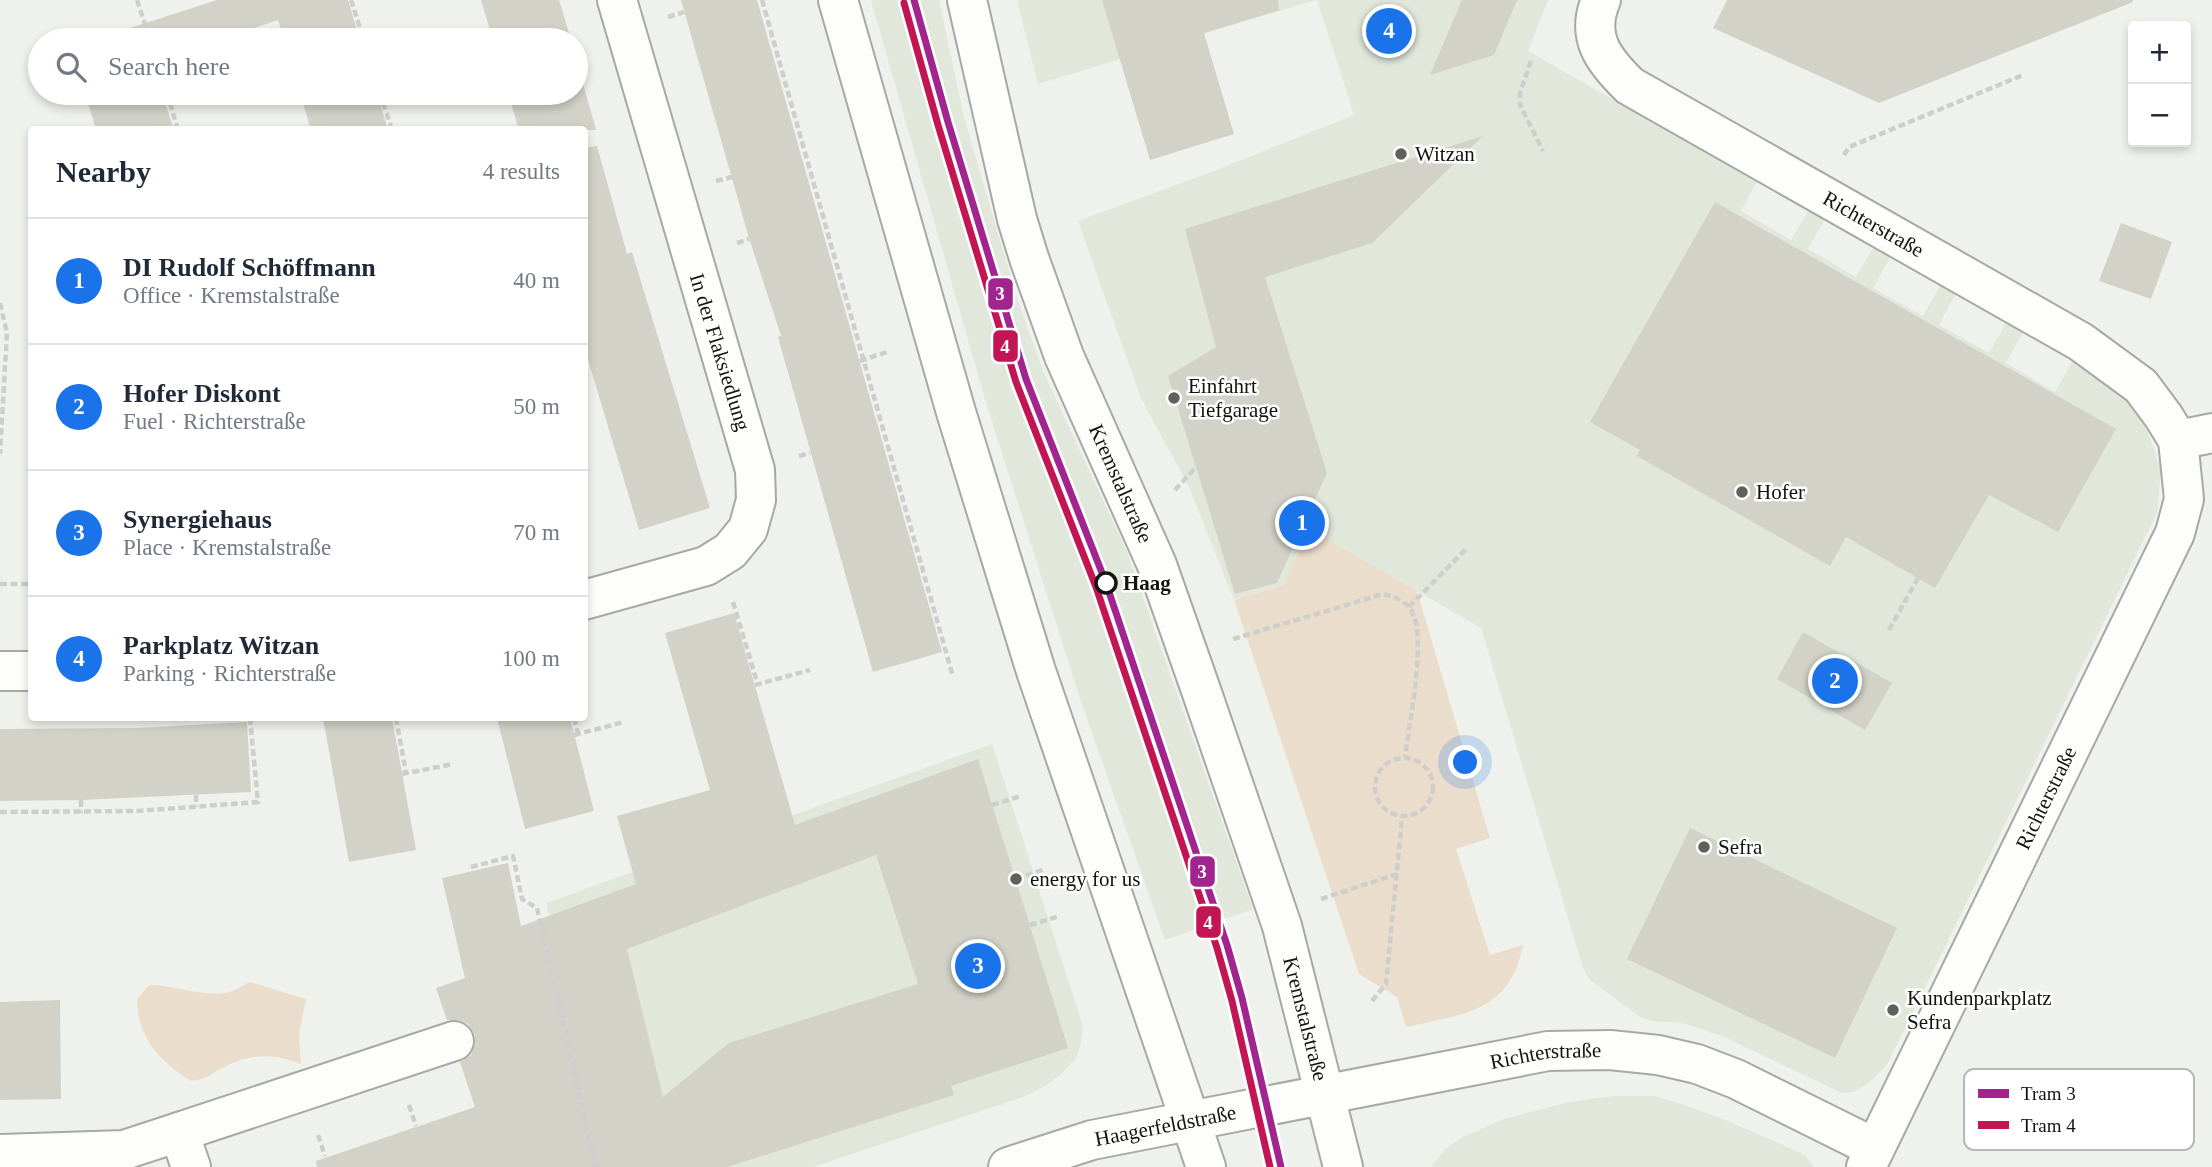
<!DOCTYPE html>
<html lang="en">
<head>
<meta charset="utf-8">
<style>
	:root { --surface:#fff; --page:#f2f2f3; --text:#1f2937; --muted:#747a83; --line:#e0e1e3; --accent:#1a73e8 }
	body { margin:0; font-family:"Times New Roman",serif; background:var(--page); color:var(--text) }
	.controls { position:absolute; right:21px; top:21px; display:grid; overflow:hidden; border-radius:7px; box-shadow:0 4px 10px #0003 }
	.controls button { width:63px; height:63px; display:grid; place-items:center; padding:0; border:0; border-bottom:2px solid var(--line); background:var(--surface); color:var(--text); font:35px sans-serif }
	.you { position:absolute; left:1466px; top:763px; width:24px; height:24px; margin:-18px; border:5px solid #fff; border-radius:50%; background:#1a73e8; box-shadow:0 0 0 10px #1a73e833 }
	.badge { display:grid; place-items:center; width:46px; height:46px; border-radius:50%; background:var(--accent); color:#fff; font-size:23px; font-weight:700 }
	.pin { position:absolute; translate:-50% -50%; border:4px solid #fff; box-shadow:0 2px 7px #0006 }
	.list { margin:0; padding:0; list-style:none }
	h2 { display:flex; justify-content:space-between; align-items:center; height:91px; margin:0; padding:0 28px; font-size:30px }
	h2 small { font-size:23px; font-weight:400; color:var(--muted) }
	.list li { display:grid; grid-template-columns:46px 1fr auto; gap:21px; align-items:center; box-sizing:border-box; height:126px; padding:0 28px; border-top:2px solid var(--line) }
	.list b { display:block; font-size:26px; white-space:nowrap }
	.list p { margin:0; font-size:23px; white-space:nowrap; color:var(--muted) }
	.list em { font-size:23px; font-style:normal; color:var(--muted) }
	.icon { flex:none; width:38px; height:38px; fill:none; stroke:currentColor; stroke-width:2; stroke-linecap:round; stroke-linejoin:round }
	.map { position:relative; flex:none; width:2212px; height:1167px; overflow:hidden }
	.search { position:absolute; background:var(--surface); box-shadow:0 4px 10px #0003; left:28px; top:28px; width:560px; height:77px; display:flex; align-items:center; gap:18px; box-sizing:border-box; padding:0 24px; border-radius:38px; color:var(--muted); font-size:26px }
	.panel { position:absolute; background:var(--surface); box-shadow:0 4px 10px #0003; left:28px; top:126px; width:560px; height:595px; border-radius:7px }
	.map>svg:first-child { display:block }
	.built { fill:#e1e7db }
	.green { fill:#ebddcc }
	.building { fill:#d2d2c8; fill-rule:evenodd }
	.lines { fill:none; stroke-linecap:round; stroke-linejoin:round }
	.minor-casing { stroke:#a7a9a4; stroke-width:42 }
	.major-casing { stroke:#a7a9a4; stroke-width:42 }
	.path { stroke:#cecfcd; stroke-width:4.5; stroke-dasharray:7 3.5; stroke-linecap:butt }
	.minor { stroke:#fdfdfc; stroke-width:38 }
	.major { stroke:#fdfdfc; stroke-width:38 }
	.tram-1-casing { stroke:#fff; stroke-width:12 }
	.tram-2-casing { stroke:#fff; stroke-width:12 }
	.tram-1 { stroke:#a1248f; stroke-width:7 }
	.tram-2 { stroke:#c31553; stroke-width:7 }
	.poi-dot { fill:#5f625c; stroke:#fff; stroke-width:2.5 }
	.stop-dot { fill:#fff; stroke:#12140f; stroke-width:3.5 }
	.labels { text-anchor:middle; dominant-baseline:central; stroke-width:5; stroke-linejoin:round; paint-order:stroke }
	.poi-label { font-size:21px; fill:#12140f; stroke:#fff; text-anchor:start }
	.street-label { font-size:21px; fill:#12140f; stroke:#fff }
	.stop-label { font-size:21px; font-weight:bold; fill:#12140f; stroke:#fff; text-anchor:start }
	.key { fill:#fff; stroke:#b8b8b7; stroke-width:2 }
	.key-label { font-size:19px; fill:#12140f }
	.line-badge { stroke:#fff; stroke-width:2.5 }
	.badge-label { font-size:19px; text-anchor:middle; font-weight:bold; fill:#fff }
</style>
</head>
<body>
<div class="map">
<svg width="2212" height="1167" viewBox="0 0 2212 1167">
	<rect width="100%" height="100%" fill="#eff2ec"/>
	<!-- built -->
	<g class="built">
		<polygon points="871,0 939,0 964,118 1017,298 1043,371 1127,552 1253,909 1165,940 1080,699 985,399"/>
		<polygon points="1017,0 1316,0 1038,84"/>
		<polygon points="1317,0 1548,0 1528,51 1757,182 1741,211 1791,240 1808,211 1824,220 1808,249 1856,277 1873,248 1890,258 1873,288 1923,316 1940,286 1956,293 1939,325 1989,353 2007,322 2022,333 2006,363 2055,392 2073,361 2127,402 2148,432 2161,470 2157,513 1888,1063 1870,1082 1854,1092 1842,1093 1724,1037 1683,1023 1651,1021 1640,1017 1590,980 1583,968 1481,628 1310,529 1283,585 1234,600 1189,487 1141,398 1078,221 1214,171 1354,115"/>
		<polygon points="992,744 1083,1026 1081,1043 1076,1058 1060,1075 1044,1087 1021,1098 813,1167 613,1167 546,903"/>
		<polygon points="1613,1096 1654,1096 1682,1104 1728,1121 1805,1155 1814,1167 1431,1167 1445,1149 1461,1138 1504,1119 1569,1102"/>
	</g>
	<!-- green -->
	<g class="green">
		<path d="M 1310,529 L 1417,591 L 1490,838 L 1456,849 L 1490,955 L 1523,945 C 1510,1013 1463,1014 1406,1027 L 1397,997 L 1359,974 L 1234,600 L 1283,585 Z"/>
		<path d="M 250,982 L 306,999 L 299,1034 L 301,1064 C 275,1054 252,1053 226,1066 C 209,1074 212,1078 191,1081 C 160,1062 137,1037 137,999 L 149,985 C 175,985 204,998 229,992 C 236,990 243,985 250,982 Z"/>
	</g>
	<!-- building -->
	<g class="building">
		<polygon points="217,0 348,0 360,40 284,40 278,20 218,40 93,40"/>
		<polygon points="481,0 559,0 571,40 493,40"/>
		<polygon points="681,0 757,0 942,652 873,672 778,337 781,336 749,238"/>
		<polygon points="1102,0 1278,0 1279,10 1204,33 1234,134 1150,160"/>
		<polygon points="1462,0 1517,0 1494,55 1430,75"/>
		<polygon points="1727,0 2133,0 2133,2 1879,103 1713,28"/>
		<polygon points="576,58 596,130 519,130 508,93 576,93"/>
		<polygon points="85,93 162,93 174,130 96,130"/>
		<polygon points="300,93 377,93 388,130 311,130"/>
		<polygon points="1483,136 1372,243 1265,277 1327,473 1277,583 1235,594 1168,376 1216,347 1185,229"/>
		<polygon points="597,146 627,254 632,252 710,508 639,530 584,346 584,148"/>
		<polygon points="1715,202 2116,429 2058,532 1989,495 1935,588 1846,537 1830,566 1637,456 1640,450 1590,422"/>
		<polygon points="2121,223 2172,242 2151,299 2099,281"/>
		<path d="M 734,613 L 795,825 L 978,759 L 1068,1048 L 951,1086 L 954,1095 L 727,1167 L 317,1167 L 316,1161 L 475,1107 L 460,1062 L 471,1055 L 475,1045 L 475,1035 L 468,1024 L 458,1020 L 447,1020 L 436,988 L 465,978 L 442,878 L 508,863 L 521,926 L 636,884 L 617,816 L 710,790 L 665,633 ZM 876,855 L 918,984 L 729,1043 L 663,1097 L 627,949 Z"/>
		<polygon points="1803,632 1892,683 1865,730 1777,679"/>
		<polygon points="323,718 392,718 416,850 349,862"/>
		<polygon points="497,718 570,718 594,811 525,829"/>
		<polygon points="247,722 251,792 81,800 0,801 0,729 137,728"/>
		<polygon points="1690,828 1897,928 1835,1058 1627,959"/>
		<polygon points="60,1000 61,1099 0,1100 0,1002"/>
	</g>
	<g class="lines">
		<!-- minor casing -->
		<g class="minor-casing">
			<g id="minor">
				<path id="s1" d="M 1601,0 C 1585,37 1604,61 1630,86 L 2081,342 L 2141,386 L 2164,417 L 2178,440 L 2184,499 L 2175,533 L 1866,1167"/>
				<polyline points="2178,440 2212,433"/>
				<polyline points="584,600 706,566 730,551 748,529 756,500 755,470 617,0"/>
				<polyline points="0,671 32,671"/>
				<polyline points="0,1154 124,1150 179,1132"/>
				<polyline points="191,1167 179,1132 454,1041"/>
				<path id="s2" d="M 1008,1167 L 1092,1140 L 1548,1051 L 1610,1050 L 1658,1055 L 1697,1064 L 1736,1079 L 1875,1148"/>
			</g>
		</g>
		<!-- major casing -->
		<g class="major-casing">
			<g id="major">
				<polyline points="838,0 956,412 1036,671 1206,1167"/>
				<path id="s3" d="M 967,0 L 1017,219 L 1029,258 L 1064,356 L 1157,565 L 1202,693 L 1282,926 L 1343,1167"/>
			</g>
		</g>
		<!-- path -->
		<g class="path">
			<polyline points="137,0 150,40"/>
			<polyline points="351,0 364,40"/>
			<polyline points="762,0 953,677"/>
			<polyline points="668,17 684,12"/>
			<polyline points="1531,61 1520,93 1520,105 1543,151"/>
			<polyline points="167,93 178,130"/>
			<polyline points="380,93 392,130"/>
			<polyline points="1844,155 1849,147 2023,75"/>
			<polyline points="716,181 732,177"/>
			<polyline points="737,243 749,239"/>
			<polyline points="0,303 7,333 0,454"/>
			<polyline points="860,361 887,352"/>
			<polyline points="799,456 810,453"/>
			<polyline points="1175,490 1196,467"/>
			<polyline points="0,584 32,584"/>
			<polyline points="733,602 758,685"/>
			<polyline points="1409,607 1467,548"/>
			<polyline points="1889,630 1918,578"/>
			<path d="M 1233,639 L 1383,594 C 1396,597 1407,601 1413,614 C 1426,639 1409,726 1405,757"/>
			<polyline points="755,685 810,670"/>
			<polyline points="396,718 406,773"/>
			<polyline points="574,718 578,734"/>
			<polyline points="574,735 624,722"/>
			<circle cx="1404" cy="787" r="29"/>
			<polyline points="402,774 453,764"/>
			<polyline points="196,795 196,807"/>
			<polyline points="81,800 81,813"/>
			<polyline points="992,805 1021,796"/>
			<polyline points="0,812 138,811 258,802 250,718"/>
			<polyline points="471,867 513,856 522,899 537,908 596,1167"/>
			<polyline points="1016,879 1045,869"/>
			<polyline points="1321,899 1397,874"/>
			<polyline points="1030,925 1060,916"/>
			<polyline points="1372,1001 1386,984 1402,817"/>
			<polyline points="409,1105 416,1126"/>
			<polyline points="318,1135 325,1156"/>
		</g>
		<!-- minor -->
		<use href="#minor" class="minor"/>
		<!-- major -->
		<use href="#major" class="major"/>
		<!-- tram-1 casing -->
		<g class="tram-1-casing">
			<polyline id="tram-1" points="914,0 948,122 1026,379 1106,583 1227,945 1242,998 1281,1167"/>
		</g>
		<!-- tram-2 casing -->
		<g class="tram-2-casing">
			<polyline id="tram-2" points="904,3 938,125 1016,382 1096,587 1217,948 1232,1001 1270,1167"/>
		</g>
		<!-- tram-1 -->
		<use href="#tram-1" class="tram-1"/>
		<!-- tram-2 -->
		<use href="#tram-2" class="tram-2"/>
	</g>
	<!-- markers -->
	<g class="poi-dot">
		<circle cx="1401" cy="154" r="7"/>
		<circle cx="1174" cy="398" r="7"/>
		<circle cx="1742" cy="492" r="7"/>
		<circle cx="1704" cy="847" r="7"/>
		<circle cx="1016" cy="879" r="7"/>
		<circle cx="1893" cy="1010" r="7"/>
	</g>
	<circle class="stop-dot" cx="1106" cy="583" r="10"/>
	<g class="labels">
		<!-- poi labels -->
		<g class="poi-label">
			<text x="1415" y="154">Witzan</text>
			<text x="1188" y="386">Einfahrt<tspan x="1188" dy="24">Tiefgarage</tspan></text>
			<text x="1756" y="492">Hofer</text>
			<text x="1718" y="847">Sefra</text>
			<text x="1030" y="879">energy for us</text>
			<text x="1907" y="998">Kundenparkplatz<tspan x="1907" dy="24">Sefra</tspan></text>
		</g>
		<!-- street labels -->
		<g class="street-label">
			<text stroke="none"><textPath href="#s1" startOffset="378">Richterstraße</textPath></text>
			<text transform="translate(720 352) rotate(73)">In der Flaksiedlung</text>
			<text stroke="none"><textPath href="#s3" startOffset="509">Kremstalstraße</textPath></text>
			<text transform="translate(2046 798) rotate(-64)">Richterstraße</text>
			<text stroke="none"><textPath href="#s3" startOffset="1076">Kremstalstraße</textPath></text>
			<text stroke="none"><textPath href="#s2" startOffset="550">Richterstraße</textPath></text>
			<text stroke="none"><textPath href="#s2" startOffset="163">Haagerfeldstraße</textPath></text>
		</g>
		<!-- stop labels -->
		<g class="stop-label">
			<text x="1123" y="583">Haag</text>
		</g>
	</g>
	<!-- legend -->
	<rect x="1964" y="1069" width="230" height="81" rx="10" class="key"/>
	<rect x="1978" y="1089" width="31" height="9" fill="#a1248f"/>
	<rect x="1978" y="1121" width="31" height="8" fill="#c31553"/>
	<g class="key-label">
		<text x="2021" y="1100">Tram 3</text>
		<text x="2021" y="1132">Tram 4</text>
	</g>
	<g class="line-badge">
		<rect x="987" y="277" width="27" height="34" rx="7" fill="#a1248f"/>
		<rect x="992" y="329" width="27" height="34" rx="7" fill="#c31553"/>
		<rect x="1189" y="855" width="27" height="33" rx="7" fill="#a1248f"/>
		<rect x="1195" y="905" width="27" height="34" rx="7" fill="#c31553"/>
	</g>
	<g class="badge-label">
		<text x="1000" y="300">3</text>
		<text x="1005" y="353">4</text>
		<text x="1202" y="878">3</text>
		<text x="1208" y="929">4</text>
	</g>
</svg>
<div class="controls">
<button>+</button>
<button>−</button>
</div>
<div class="you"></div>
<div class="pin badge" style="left:1302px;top:523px">1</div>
<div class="pin badge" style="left:1835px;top:681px">2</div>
<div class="pin badge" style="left:978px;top:966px">3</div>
<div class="pin badge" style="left:1389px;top:31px">4</div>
<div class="search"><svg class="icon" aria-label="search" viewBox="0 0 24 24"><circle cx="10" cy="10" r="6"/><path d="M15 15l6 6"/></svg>Search here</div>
<section class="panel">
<h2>Nearby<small>4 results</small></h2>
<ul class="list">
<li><span class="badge">1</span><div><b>DI Rudolf Schöffmann</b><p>Office · Kremstalstraße</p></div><em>40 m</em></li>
<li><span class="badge">2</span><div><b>Hofer Diskont</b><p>Fuel · Richterstraße</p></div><em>50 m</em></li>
<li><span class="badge">3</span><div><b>Synergiehaus</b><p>Place · Kremstalstraße</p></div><em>70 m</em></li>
<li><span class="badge">4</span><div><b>Parkplatz Witzan</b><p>Parking · Richterstraße</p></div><em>100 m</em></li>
</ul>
</section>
</div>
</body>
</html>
